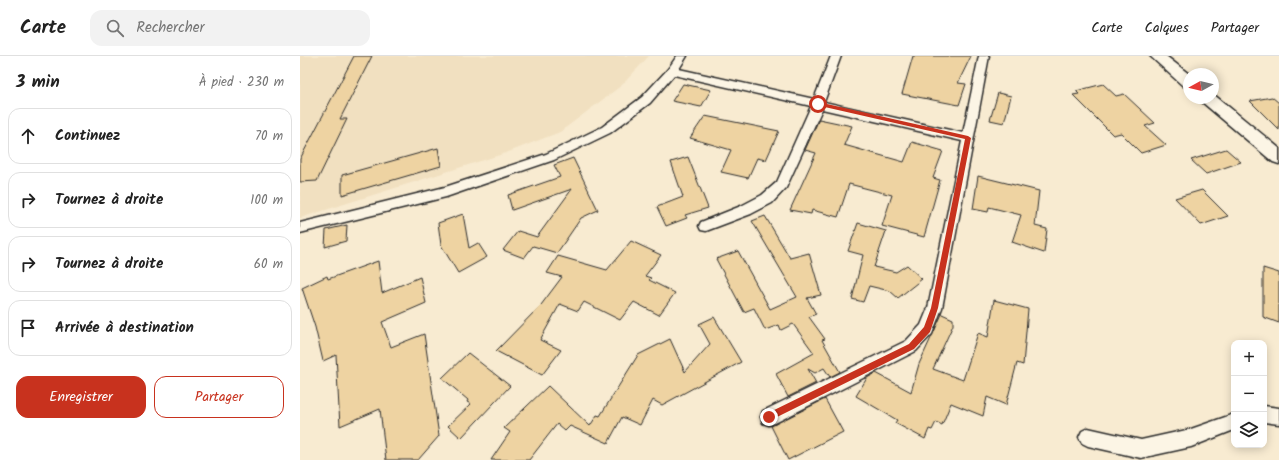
<!DOCTYPE html>
<html lang="fr">
<head>
<meta charset="utf-8">
<style>
	:root { --surface:#fff; --page:#f2f2f2; --text:#222; --muted:#767676; --line:#e0e0e0; --accent:#c8321e }
	body { margin:0; font-family:Kalam,sans-serif; background:var(--page); color:var(--text) }
	.controls { position:absolute; right:12px; bottom:12px; display:grid; overflow:hidden; border-radius:8px; box-shadow:0 2px 10px #0003 }
	.controls button { width:36px; height:36px; display:grid; place-items:center; padding:0; border:0; border-bottom:1px solid var(--line); background:var(--surface); color:var(--text); font:20px sans-serif }
	.compass { position:absolute; left:883px; top:12px; width:36px; height:36px; border-radius:50%; background:var(--surface); box-shadow:0 2px 10px #0003; rotate:262deg }
	.stop { position:absolute; width:12px; height:12px; margin:-9px; border:3px solid #c8321e; border-radius:50%; background:#fff }
	.stop.end { background:#c8321e; border-color:#fff; box-shadow:0 1px 4px #0008 }
	.list { margin:0; padding:0; list-style:none }
	h2 { display:flex; justify-content:space-between; align-items:center; height:52px; margin:0; padding:0 16px; font-size:17px }
	h2 small { font-size:13px; font-weight:400; color:var(--muted) }
	.list li { display:grid; grid-template-columns:26px 1fr auto; gap:12px; align-items:center; box-sizing:border-box; height:56px; margin:0 8px 8px; padding:0 8px; border:1px solid var(--line); border-radius:12px }
	.list b { display:block; font-size:15px; white-space:nowrap }
	.list em { font-size:13px; font-style:normal; color:var(--muted) }
	.actions { display:flex; gap:8px; padding:12px 16px }
	.actions a { flex:1; padding:9px 0; border:1px solid var(--accent); border-radius:12px; text-align:center; font-size:14px; color:var(--accent) }
	.actions .main { background:var(--accent); color:#fff }
	.icon { flex:none; width:22px; height:22px; fill:none; stroke:currentColor; stroke-width:2; stroke-linecap:round; stroke-linejoin:round }
	.map { position:relative; flex:none; width:979px; height:404px; overflow:hidden }
	header { display:flex; align-items:center; gap:24px; box-sizing:border-box; height:56px; padding:0 20px; background:var(--surface); border-bottom:1px solid var(--line) }
	header strong { font-size:19px }
	nav { display:flex; gap:22px; margin-inline-start:auto; font-size:14px }
	.search { width:280px; height:36px; background:var(--page); display:flex; align-items:center; gap:10px; box-sizing:border-box; padding:0 14px; border-radius:12px; color:var(--muted); font-size:15px }
	main { display:flex }
	aside { flex:1; background:var(--surface) }
	.map>svg:first-child { display:block }
	.built { fill:#f1e0c0 }
	.building { fill:#eed3a2; stroke:#2b2b2b }
	.lines { fill:none; stroke-linecap:round; stroke-linejoin:round }
	.street-casing { stroke:#2b2b2b; stroke-width:3 }
	.secondary-casing { stroke:#2b2b2b; stroke-width:3 }
	.street { fill:#fcf5e5; fill-rule:evenodd }
	.secondary { fill:#fcf5e5; fill-rule:evenodd }
	.route { fill:#c8321e }
</style>
</head>
<body>
<header>
<strong>Carte</strong>
<div class="search"><svg class="icon" aria-label="search" viewBox="0 0 24 24"><circle cx="10" cy="10" r="6"/><path d="M15 15l6 6"/></svg>Rechercher</div>
<nav><a>Carte</a><a>Calques</a><a>Partager</a></nav>
</header>
<main>
<aside>
<h2>3 min<small>À pied · 230 m</small></h2>
<ul class="list">
<li><svg class="icon" aria-label="ahead" viewBox="0 0 24 24"><path d="M12 20V5M6 11l6-6 6 6"/></svg><div><b>Continuez</b></div><em>70 m</em></li>
<li><svg class="icon" aria-label="right" viewBox="0 0 24 24"><path d="M7 20v-9h11M14 6l5 5-5 5"/></svg><div><b>Tournez à droite</b></div><em>100 m</em></li>
<li><svg class="icon" aria-label="right" viewBox="0 0 24 24"><path d="M7 20v-9h11M14 6l5 5-5 5"/></svg><div><b>Tournez à droite</b></div><em>60 m</em></li>
<li><svg class="icon" aria-label="arrive" viewBox="0 0 24 24"><path d="M6 21V4h12l-3 4 3 4H6"/></svg><div><b>Arrivée à destination</b></div></li>
</ul>
<div class="actions"><a class="main">Enregistrer</a><a>Partager</a></div>
</aside>
<div class="map">
<svg width="979" height="404" viewBox="0 0 979 404">
	<rect width="100%" height="100%" fill="#f8ebd1"/>
	<filter id="ink" filterUnits="userSpaceOnUse"><feTurbulence type="fractalNoise" baseFrequency=".025" numOctaves="2"/><feDisplacementMap in="SourceGraphic" scale="8" xChannelSelector="R" yChannelSelector="G"/><feConvolveMatrix kernelMatrix="1 2 1 2 8 2 1 2 1" color-interpolation-filters="sRGB"/></filter>
	<g filter="url(#ink)">
		<!-- built -->
		<polygon class="built" points="0,0 349,0 322,29 260,76 206,97 0,162"/>
		<!-- building -->
		<g class="building">
			<polygon points="54,0 72,0 40,63 47,63 17,125 0,126 0,103"/>
			<polygon points="613,0 671,0 658,27 666,28 659,49 602,38"/>
			<polygon points="383,28 411,34 401,51 372,45"/>
			<polygon points="803,28 816,40 824,38 855,67 845,70 866,89 841,97 821,77 813,79 773,39 779,38 776,35"/>
			<polygon points="698,37 711,40 704,67 690,64"/>
			<polygon points="972,41 979,47 979,74 950,45"/>
			<polygon points="405,60 479,75 466,104 457,102 448,122 421,116 431,94 390,82"/>
			<polygon points="519,63 552,70 544,89 604,106 612,86 643,95 633,122 640,124 624,181 582,170 592,139 549,128 538,161 512,154 511,158 490,154 516,97 505,94"/>
			<polygon points="138,92 141,110 42,139 42,119"/>
			<polygon points="926,93 941,106 906,118 891,104"/>
			<polygon points="388,101 408,152 385,159 387,162 366,170 357,151 383,141 371,106"/>
			<polygon points="273,102 298,154 281,162 257,197 233,190 224,202 203,194 218,175 237,181 272,133 212,154 208,139 260,121 254,109"/>
			<polygon points="678,120 739,135 735,170 747,173 744,197 712,186 721,159 689,151 688,156 673,153"/>
			<polygon points="902,134 928,160 901,169 875,142"/>
			<polygon points="163,158 169,192 178,187 187,201 158,217 141,189 138,167"/>
			<polygon points="465,160 490,202 509,197 521,239 507,242 516,258 509,261 525,283 522,284 540,316 530,321 524,312 515,317 508,313 516,327 488,341 476,318 514,297 493,268 481,274 479,269 465,274 454,252 444,256 416,203 438,195 470,253 497,241 452,165"/>
			<polygon points="558,167 586,175 574,211 596,216 607,209 622,223 598,242 590,235 569,230 563,246 552,243 563,199 548,195"/>
			<polygon points="47,169 46,185 25,191 26,174"/>
			<polygon points="331,185 361,199 345,220 351,222 349,224 375,237 359,259 334,246 320,264 284,246 278,255 260,248 240,284 261,294 242,319 196,295 241,249 262,221 247,217 258,200 307,214"/>
			<polygon points="78,205 82,237 120,221 126,247 82,266 91,291 124,278 139,380 118,404 86,404 80,353 40,370 36,299 23,305 15,271 2,232 27,220 28,223"/>
			<polygon points="963,212 979,217 979,267 963,261"/>
			<polygon points="694,244 728,253 723,309 717,307 706,349 687,341 683,360 651,347 642,369 636,366 632,374 629,373 625,383 595,367 597,364 556,340 567,322 576,317 611,336 619,308 642,258 653,263 653,269 633,313 663,324 678,277 688,281"/>
			<polygon points="414,261 441,306 362,349 353,344 340,369 322,361 308,387 270,370 265,375 257,368 229,404 191,404 210,376 204,372 248,330 290,370 297,359 300,360 338,299 370,283 385,316 410,288 399,268"/>
			<polygon points="168,297 210,330 161,382 148,370 171,348 167,346 168,344 142,322"/>
			<polygon points="525,343 543,376 488,404 471,370"/>
		</g>
		<g class="lines">
			<!-- street casing -->
			<g class="street-casing">
				<g id="street">
					<polygon points="377,0 387,0 379,13 514,43 531,0 541,0 524,46 663,77 679,0 689,0 642,252 632,278 616,295 475,367 469,369 463,367 461,361 463,355 606,285 621,269 628,252 662,85 522,53 486,132 472,147 451,158 406,175 401,174 399,170 401,166 441,150 462,139 477,126 511,50 374,19 350,47 310,77 254,104 146,141 0,177 0,167 145,131 246,98 302,71 342,41 368,13"/>
					<polygon points="964,350 979,352 979,368 964,366"/>
					<polygon points="934,358 934,374 891,391 841,402 788,390 782,387 779,381 782,375 788,372 841,384 891,373"/>
				</g>
			</g>
			<!-- secondary casing -->
			<g class="secondary-casing">
				<g id="secondary">
					<polygon points="850,0 866,0 889,18 889,31 883,30"/>
					<polygon points="913,38 979,92 979,108 973,106 902,46 900,42 913,42"/>
				</g>
			</g>
			<!-- street -->
			<use href="#street" class="street"/>
			<!-- secondary -->
			<use href="#secondary" class="secondary"/>
		</g>
	</g>
	<!-- route -->
	<polygon class="route" points="518,46 668,80 671,82 638,252 630,276 614,293 469,365 466,364 466,358 609,288 624,271 631,252 665,83 516,49 515,48"/>
</svg>
<div class="controls">
<button>+</button>
<button>−</button>
<button><svg class="icon" aria-label="layers" viewBox="0 0 24 24"><path d="M12 4l9 5-9 5-9-5zM3 14l9 5 9-5"/></svg></button>
</div>
<svg class="compass" viewBox="-18 -18 36 36"><path d="M0-13l5 13h-10z" fill="#e53935"/><path d="M0 13l5-13h-10z" fill="#767676"/></svg>
<div class="stop" style="left:518px;top:48px"></div>
<div class="stop end" style="left:469px;top:361px"></div>
</div>
</main>
</body>
</html>
